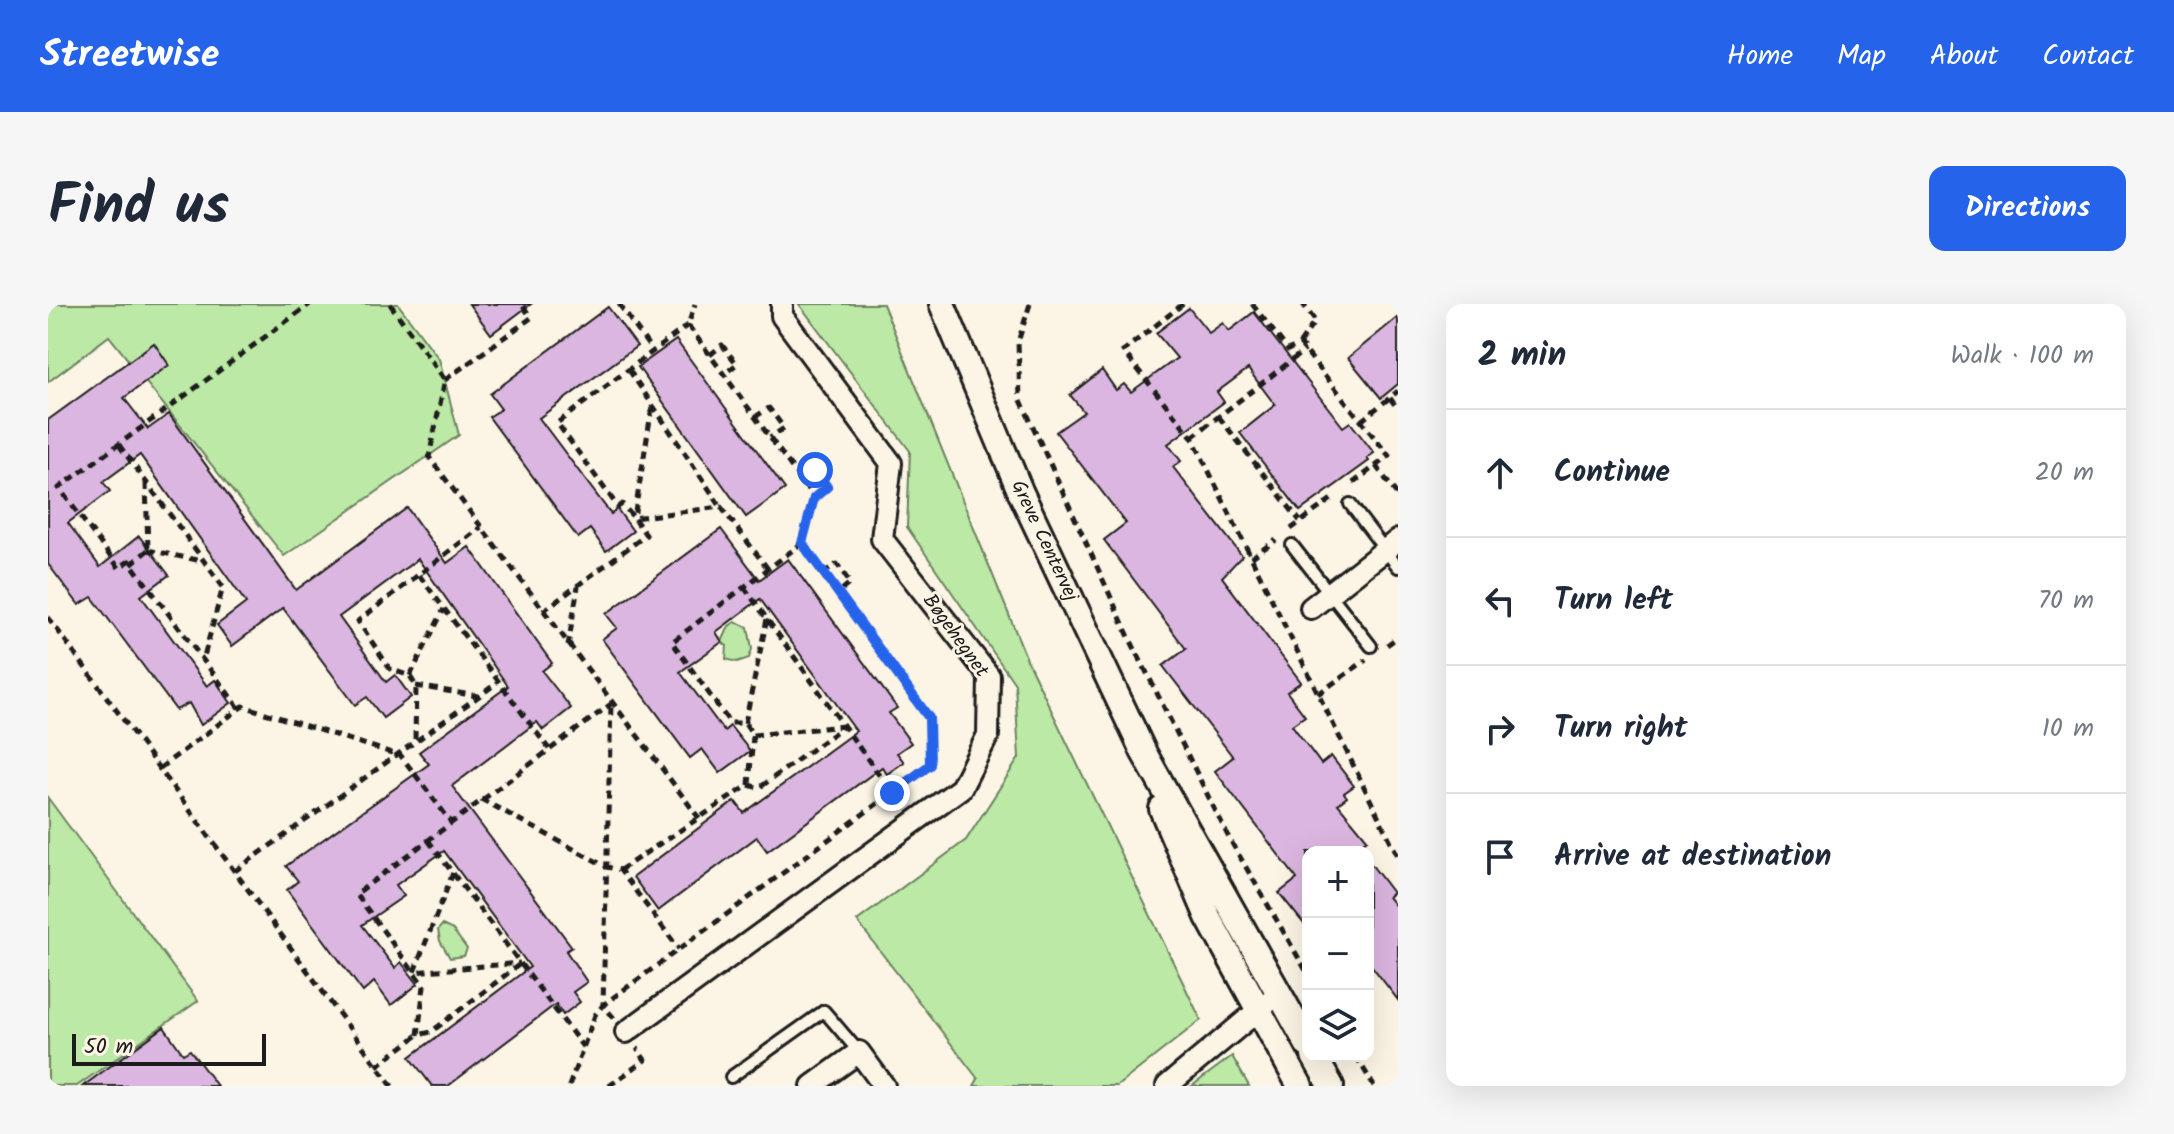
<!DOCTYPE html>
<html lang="en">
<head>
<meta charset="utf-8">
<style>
	:root { --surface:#fff; --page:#f6f6f7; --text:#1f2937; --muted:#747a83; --line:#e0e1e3; --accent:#2563eb }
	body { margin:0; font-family:Kalam,sans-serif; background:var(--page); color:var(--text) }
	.controls { position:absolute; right:24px; bottom:24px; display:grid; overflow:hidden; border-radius:16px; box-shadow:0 8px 32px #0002 }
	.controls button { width:72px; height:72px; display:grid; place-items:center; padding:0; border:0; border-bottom:2px solid var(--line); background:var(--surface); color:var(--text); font:40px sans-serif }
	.scale { position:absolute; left:24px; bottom:20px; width:194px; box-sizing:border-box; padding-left:8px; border:4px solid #1c1c1c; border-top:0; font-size:22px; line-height:28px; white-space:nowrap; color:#1c1c1c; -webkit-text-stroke:6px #fcf5e5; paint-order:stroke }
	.stop { position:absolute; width:24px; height:24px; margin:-18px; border:6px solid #2563eb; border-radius:50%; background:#fff }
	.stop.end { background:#2563eb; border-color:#fff; box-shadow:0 2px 8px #0008 }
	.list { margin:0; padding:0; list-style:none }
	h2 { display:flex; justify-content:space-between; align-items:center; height:104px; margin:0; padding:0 32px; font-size:34px }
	h2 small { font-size:26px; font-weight:400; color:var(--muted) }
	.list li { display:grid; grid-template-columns:52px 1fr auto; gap:24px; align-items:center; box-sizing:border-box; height:128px; padding:0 32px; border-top:2px solid var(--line) }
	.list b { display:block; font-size:30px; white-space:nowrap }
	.list em { font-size:26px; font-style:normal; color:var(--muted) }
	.icon { flex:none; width:44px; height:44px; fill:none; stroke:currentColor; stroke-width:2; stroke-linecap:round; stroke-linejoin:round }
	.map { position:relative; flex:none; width:1350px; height:782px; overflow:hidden; border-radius:16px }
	header { display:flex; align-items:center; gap:48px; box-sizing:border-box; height:112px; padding:0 40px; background:var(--accent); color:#fff }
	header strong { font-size:38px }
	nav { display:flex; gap:44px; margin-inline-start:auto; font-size:28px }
	.intro { display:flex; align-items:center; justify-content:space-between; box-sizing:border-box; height:192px; padding:0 48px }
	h1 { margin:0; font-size:56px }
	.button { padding:20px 36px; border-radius:16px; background:var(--accent); color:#fff; font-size:28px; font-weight:700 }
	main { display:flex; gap:48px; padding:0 48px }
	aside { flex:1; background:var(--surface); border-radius:16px; box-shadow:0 8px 32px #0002 }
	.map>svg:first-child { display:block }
	.green { fill:#bce9a6; stroke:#6c8261; stroke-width:2 }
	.building { fill:#dbb6e0; stroke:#1c1c1c; stroke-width:2 }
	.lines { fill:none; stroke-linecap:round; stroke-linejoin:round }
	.service-casing { stroke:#1c1c1c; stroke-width:16 }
	.minor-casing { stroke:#1c1c1c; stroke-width:26 }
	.tertiary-casing { stroke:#1c1c1c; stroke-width:30 }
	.path { stroke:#1c1c1c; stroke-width:5; stroke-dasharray:8 6; stroke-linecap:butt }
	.service { stroke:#fcf5e5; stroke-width:10 }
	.minor { stroke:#fcf5e5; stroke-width:20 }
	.tertiary { stroke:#fcf5e5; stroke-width:24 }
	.route { stroke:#2563eb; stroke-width:10 }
	.labels { text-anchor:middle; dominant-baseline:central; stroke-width:6; stroke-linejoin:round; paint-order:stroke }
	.street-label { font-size:20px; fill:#1c1c1c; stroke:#fcf5e5 }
</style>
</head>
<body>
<header>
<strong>Streetwise</strong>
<nav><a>Home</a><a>Map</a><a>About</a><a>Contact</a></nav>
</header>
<div class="intro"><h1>Find us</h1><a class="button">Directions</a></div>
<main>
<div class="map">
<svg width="1350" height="782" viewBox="0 0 1350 782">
	<rect width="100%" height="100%" fill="#fcf5e5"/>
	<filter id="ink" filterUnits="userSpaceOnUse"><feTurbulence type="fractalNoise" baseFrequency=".0125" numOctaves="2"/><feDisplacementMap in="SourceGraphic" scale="16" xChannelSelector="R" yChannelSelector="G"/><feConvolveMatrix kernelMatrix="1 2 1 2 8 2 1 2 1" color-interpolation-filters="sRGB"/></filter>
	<g filter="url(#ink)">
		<!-- green -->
		<g class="green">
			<polygon points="0,0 350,0 391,55 411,131 236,252 61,32 0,78"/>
			<polygon points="751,0 835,0 980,358 1153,716 1069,782 926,782 930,775 809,617 918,536 971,454 967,380 859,223 862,147"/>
			<polygon points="687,318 700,323 704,345 701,354 689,358 678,355 679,342 674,338 681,322"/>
			<polygon points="0,494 150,697 29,782 0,782"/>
			<polygon points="394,621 405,626 419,645 416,652 402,654 392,637 390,626"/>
			<polygon points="1184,752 1201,782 1144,782"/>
		</g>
		<!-- building -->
		<g class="building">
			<polygon points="421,0 483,0 443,30"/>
			<polygon points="560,3 589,42 491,114 563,210 569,205 585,227 558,247 542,225 530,234 441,113 453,105 442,90"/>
			<polygon points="1141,4 1161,29 1175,19 1181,27 1206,8 1295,123 1302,118 1326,149 1319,154 1321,157 1252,207 1192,129 1227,101 1200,65 1169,88 1176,98 1120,140 1133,157 1125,163 1194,252 1174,273 1253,378 1239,388 1257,412 1244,421 1273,460 1283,452 1306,482 1296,489 1299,493 1290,500 1319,535 1302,548 1260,548 1260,625 1231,589 1249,575 1167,467 1185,453 1115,362 1138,345 1056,236 1078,219 1008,128 1036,108 1022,91 1054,66 1068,86 1076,80 1083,88 1129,54 1108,29"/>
			<polygon points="1350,13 1350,80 1333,94 1300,54"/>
			<polygon points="628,36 737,185 698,213 590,63"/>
			<polygon points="106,39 121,61 76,94 100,125 121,110 248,286 359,204 399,259 421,243 504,359 494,367 523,404 495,426 489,418 404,482 524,643 518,647 539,678 525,688 532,698 515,711 508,700 400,782 384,782 362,753 482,663 396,547 348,581 356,592 314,621 347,664 353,658 370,680 343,701 326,678 315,688 239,586 250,577 238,562 381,460 371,448 460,382 370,255 291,313 338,378 347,371 363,393 335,414 319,393 307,401 235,304 184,342 169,321 198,299 92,151 55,178 62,187 20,219 52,263 91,232 121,271 93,292 159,382 167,376 183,399 153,421 141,399 128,406 44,293 31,301 0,260 0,116"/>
			<polygon points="673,225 711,276 740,255 849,404 841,409 863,439 849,449 856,458 839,470 834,463 719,547 709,533 610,607 585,573 687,497 696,509 808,427 712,295 668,328 674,338 632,368 676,427 682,422 702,447 672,469 654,445 642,454 554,335 569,324 558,310"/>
			<polygon points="1320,556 1345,589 1340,593 1350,605 1350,696 1320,657"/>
			<polygon points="116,723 135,750 142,746 169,782 35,782"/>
		</g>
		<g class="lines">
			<!-- service casing -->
			<g class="service-casing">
				<g id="service">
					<polyline points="1302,200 1350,263"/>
					<polyline points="1244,241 1323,342"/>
					<polyline points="683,773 776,707 811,748"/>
				</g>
			</g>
			<!-- minor casing -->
			<g class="minor-casing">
				<g id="minor">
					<polyline points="1263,304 1350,236"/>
					<polyline points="578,728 913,484 940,431 941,372 834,235 843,159 734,12 734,0"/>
					<polyline points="764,782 811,748 836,782"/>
					<polyline points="1119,782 1231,689"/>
				</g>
			</g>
			<!-- tertiary casing -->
			<g class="tertiary-casing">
				<g id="tertiary">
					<path id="s1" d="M 894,0 L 973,189 L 1096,449 L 1260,741"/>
					<polyline points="1114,505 1160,613 1252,782"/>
					<polyline points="1266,752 1283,782"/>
				</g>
			</g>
			<!-- path -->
			<g class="path">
				<polyline points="342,0 397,76 381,153 651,514"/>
				<polyline points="571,0 605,48"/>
				<polyline points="982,0 970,38 972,94 1082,335 1181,534 1260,670"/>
				<polyline points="1135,0 1075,47 1144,133 1350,552"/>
				<polyline points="1204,0 1240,46 1252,40 1341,152 1301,182"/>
				<polyline points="640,21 509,119 570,203 574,200 586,214 673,203 720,265"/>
				<polyline points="1252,39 1267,17 1255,0"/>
				<polyline points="662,51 674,41 689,60 676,70"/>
				<polyline points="581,66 673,203"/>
				<polyline points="397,76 483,14 474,0"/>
				<polyline points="1342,94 1350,105"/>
				<polyline points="707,113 721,104 736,124 722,134"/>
				<polyline points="1171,113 1252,217"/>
				<polyline points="1313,117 1350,87"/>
				<polyline points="1144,133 1257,46"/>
				<polyline points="71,141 175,283 155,356"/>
				<polyline points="1328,162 1350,192"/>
				<polyline points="753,176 767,166 779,183 766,194"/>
				<polyline points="98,179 100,246"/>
				<polyline points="1243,225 1286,193"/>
				<polyline points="100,246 154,257"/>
				<polyline points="1203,254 1228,236"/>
				<polyline points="83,260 100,246"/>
				<polyline points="775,269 789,260 802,279 790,289"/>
				<polyline points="371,271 501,445"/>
				<polyline points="696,283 844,489"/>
				<polyline points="495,307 598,231 586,214 604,103"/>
				<polyline points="0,313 344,782"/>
				<polyline points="1339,341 1350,333"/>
				<polyline points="520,342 530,282"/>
				<polyline points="362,372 396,305"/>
				<polyline points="368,382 430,392"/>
				<polyline points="1270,390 1318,356"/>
				<polyline points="191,404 81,257 71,264 11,184 262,0"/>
				<polyline points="697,419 719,315"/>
				<polyline points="705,431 796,422"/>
				<polyline points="367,435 368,382 362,372 342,365 310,317 433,223"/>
				<polyline points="350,448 403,518"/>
				<polyline points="112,464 195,402 347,450"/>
				<polyline points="701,481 705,431 697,419 682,419 624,338 754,239"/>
				<polyline points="433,495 559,563 572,566 631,645"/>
				<polyline points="380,536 535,743"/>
				<polyline points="572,566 701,481 711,484 796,422"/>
				<polyline points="187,567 449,379"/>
				<polyline points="405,569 366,668 472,659"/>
				<polyline points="566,714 555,701 882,461 881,414 754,239 766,194 640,21 647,0"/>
				<polyline points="370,731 376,682 308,590 563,400"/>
				<polyline points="1308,752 1326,782"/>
				<polyline points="329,762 370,731 383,728 472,660"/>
				<polyline points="521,782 547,711 555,701 563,400"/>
				<polyline points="561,782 597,756 589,744"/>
			</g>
			<!-- service -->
			<use href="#service" class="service"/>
			<!-- minor -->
			<use href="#minor" class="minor"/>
			<!-- tertiary -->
			<use href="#tertiary" class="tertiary"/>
		</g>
	</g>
	<g class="lines" filter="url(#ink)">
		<!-- route -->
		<polyline class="route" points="767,166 779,183 766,194 754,239 881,414 882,461 844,489"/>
	</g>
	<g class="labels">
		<!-- street labels -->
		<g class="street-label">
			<text stroke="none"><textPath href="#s1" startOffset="258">Greve Centervej</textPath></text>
			<text transform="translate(907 332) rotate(54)">Bøgehegnet</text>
		</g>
	</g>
</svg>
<div class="controls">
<button>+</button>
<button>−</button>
<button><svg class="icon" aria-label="layers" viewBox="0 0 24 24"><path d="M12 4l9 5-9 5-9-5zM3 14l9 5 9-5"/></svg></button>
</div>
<div class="scale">50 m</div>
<div class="stop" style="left:767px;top:166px"></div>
<div class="stop end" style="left:844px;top:489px"></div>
</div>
<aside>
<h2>2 min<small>Walk · 100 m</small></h2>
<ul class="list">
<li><svg class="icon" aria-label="ahead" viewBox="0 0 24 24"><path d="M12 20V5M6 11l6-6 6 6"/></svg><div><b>Continue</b></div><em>20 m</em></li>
<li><svg class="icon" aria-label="left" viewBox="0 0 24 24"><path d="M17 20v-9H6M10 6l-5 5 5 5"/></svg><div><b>Turn left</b></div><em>70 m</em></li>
<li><svg class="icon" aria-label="right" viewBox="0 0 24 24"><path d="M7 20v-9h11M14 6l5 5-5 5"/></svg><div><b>Turn right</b></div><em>10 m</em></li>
<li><svg class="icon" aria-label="arrive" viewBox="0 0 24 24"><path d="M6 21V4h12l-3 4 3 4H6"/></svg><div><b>Arrive at destination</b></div></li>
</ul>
</aside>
</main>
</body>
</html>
